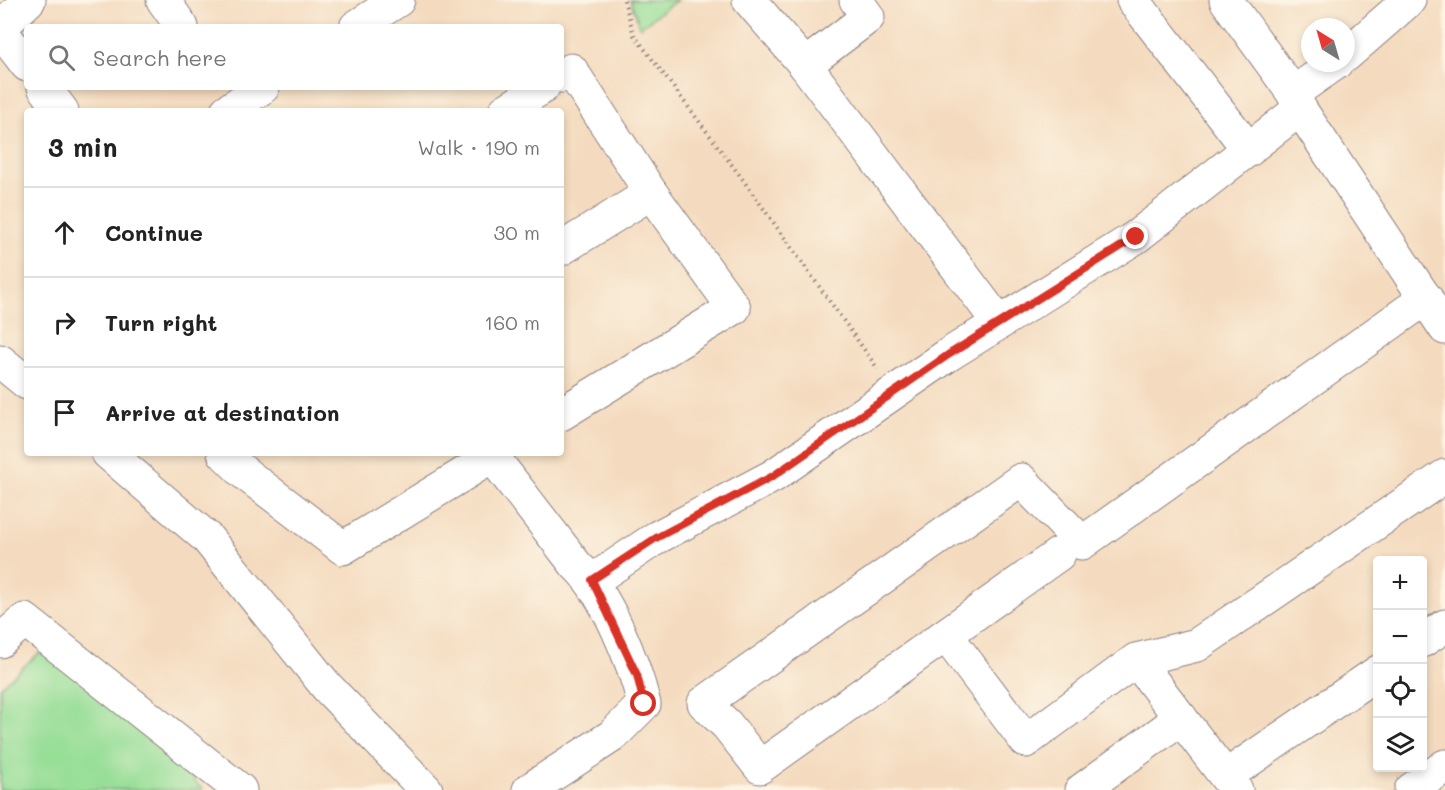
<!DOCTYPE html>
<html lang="en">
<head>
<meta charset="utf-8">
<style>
	:root { --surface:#fff; --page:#f2f2f2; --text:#222; --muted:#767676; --line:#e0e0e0 }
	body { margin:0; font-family:Mali,sans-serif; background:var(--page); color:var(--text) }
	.controls { position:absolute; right:18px; bottom:18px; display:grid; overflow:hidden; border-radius:6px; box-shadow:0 3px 9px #0003 }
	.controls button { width:54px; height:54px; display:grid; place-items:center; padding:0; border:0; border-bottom:2px solid var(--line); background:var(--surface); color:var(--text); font:30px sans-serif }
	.compass { position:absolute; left:1301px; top:18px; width:54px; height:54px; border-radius:50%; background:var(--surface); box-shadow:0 3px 9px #0003; rotate:323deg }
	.stop { position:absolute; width:18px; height:18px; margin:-14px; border:4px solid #d93025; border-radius:50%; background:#fff }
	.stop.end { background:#d93025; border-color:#fff; box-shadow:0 2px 6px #0008 }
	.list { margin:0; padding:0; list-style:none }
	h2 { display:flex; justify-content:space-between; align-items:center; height:78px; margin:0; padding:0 24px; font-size:26px }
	h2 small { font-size:20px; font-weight:400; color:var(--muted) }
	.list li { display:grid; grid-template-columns:39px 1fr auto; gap:18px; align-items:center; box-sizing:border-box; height:90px; padding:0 24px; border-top:2px solid var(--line) }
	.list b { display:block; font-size:22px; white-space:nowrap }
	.list em { font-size:20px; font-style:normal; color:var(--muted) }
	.icon { flex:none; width:33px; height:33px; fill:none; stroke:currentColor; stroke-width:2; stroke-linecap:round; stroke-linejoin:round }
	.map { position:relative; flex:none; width:1445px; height:790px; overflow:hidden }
	.search { position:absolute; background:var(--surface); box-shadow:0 3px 9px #0003; left:24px; top:24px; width:540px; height:66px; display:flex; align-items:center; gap:15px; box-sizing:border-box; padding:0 21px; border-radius:6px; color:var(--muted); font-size:22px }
	.panel { position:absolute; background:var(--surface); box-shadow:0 3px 9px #0003; left:24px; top:108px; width:540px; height:348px; border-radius:6px }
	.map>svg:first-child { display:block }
	.park { fill:#97de97; stroke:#5c8069; stroke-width:1.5 }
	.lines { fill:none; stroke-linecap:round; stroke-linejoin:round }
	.minor-casing { stroke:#8b7e7d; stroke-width:35 }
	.path { stroke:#8b7e7d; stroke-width:4; stroke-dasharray:1.5 4.5; stroke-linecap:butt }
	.minor { stroke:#fff; stroke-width:33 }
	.route { stroke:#d93025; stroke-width:8 }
</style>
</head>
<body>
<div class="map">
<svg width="1445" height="790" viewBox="0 0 1445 790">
	<rect width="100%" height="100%" fill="#fcf5e5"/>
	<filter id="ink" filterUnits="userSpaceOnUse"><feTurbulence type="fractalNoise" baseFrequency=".0167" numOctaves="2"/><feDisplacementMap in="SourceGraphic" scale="12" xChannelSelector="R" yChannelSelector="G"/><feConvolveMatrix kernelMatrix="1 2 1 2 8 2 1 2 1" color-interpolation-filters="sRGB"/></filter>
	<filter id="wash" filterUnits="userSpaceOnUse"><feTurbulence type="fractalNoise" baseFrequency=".008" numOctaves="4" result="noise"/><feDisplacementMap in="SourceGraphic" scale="24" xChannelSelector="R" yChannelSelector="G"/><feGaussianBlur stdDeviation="1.35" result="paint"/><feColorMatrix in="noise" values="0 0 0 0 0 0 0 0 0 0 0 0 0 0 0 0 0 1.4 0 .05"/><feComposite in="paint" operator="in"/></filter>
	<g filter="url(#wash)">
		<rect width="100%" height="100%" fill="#f4dbbf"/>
		<!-- park -->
		<g class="park">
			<polygon points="630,0 677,0 640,27"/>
			<polygon points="43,650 122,706 203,790 0,790 0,687"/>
		</g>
	</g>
	<g filter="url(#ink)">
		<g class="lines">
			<!-- minor casing -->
			<g class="minor-casing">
				<g id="minor">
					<polyline points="163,0 182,27"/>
					<polyline points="749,0 805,65 999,323"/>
					<polyline points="1133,0 1249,150"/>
					<polyline points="1226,0 1293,93 1300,109 1445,328"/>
					<polyline points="356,27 398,0"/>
					<polyline points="0,28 29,0"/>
					<polyline points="0,30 27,65"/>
					<polyline points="1346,55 1409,0"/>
					<polyline points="805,65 868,17 856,0"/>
					<polyline points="561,76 571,70 651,193 734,308 561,414"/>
					<polyline points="44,87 62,111"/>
					<polyline points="1293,93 1336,63"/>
					<polyline points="227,111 263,87"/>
					<polyline points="505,111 543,87"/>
					<polyline points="561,249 651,193"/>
					<polyline points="0,361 27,383"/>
					<polyline points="108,453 207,538 327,687 426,790"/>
					<polyline points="224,453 243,472 343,548 498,453"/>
					<path d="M 492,456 L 576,565 C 607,594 634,663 644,704 L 612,736 L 529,790"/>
					<polyline points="1059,554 760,767 727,725 704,703 1021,480 1082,543 1426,298"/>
					<polyline points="592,581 656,538 773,476 948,355 1136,237 1300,109"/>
					<polyline points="946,635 1026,741 1136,660 1197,645 1445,476"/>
					<polyline points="0,641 25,620 240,790"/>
					<polyline points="1422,641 1445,626"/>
					<polyline points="1136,660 1236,790"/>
					<polyline points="1226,776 1378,672"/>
					<polyline points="1082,790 1181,718"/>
					<polyline points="1411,790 1445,766"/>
				</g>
			</g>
			<!-- path -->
			<polyline class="path" points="624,0 634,35 741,177 878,369"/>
			<!-- minor -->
			<use href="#minor" class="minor"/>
		</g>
	</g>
	<g class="lines" filter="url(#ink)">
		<!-- route -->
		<polyline class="route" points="644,704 637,675 592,580 656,538 773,476 948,355 1136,237"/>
	</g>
</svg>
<div class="controls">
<button>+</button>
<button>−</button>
<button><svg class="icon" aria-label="locate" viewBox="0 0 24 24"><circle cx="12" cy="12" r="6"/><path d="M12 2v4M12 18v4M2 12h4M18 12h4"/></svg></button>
<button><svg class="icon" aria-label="layers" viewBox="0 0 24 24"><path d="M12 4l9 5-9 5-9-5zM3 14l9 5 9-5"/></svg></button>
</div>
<svg class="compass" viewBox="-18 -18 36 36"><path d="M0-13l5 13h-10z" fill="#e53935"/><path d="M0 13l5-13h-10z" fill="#767676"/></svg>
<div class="stop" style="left:644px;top:704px"></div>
<div class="stop end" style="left:1136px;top:237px"></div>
<div class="search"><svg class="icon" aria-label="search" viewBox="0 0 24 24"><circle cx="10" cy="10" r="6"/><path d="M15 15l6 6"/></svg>Search here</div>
<section class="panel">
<h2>3 min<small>Walk · 190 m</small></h2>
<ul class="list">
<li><svg class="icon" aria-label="ahead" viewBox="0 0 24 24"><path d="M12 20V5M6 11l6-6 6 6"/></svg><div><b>Continue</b></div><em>30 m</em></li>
<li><svg class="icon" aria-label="right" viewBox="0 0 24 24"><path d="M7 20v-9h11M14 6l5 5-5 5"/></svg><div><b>Turn right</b></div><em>160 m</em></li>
<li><svg class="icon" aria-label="arrive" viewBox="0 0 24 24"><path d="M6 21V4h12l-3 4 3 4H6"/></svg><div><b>Arrive at destination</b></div></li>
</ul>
</section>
</div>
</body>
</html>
